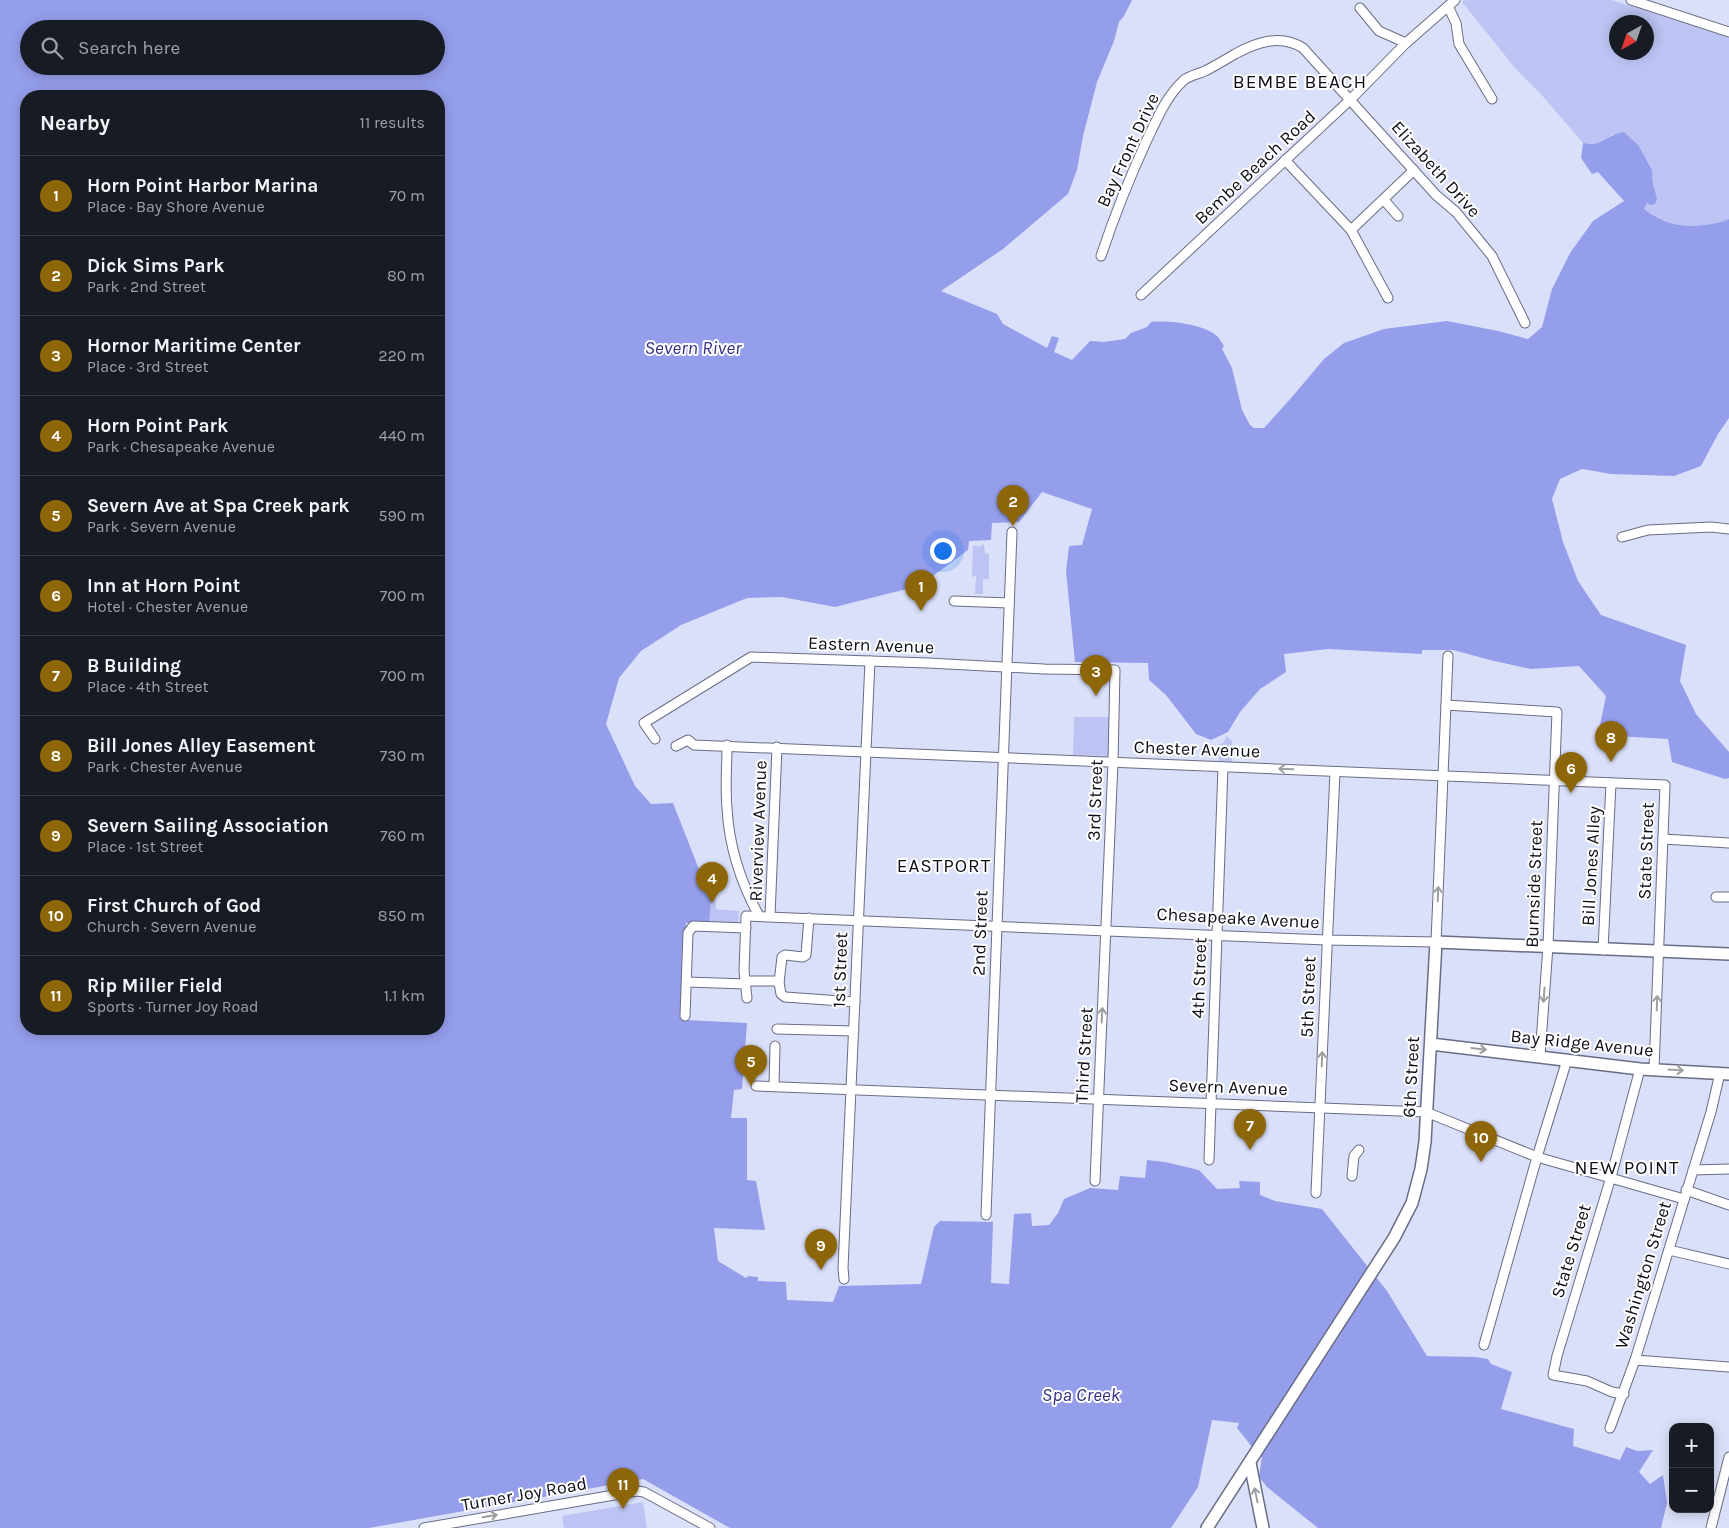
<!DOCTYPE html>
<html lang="en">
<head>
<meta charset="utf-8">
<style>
	:root { --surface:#171b24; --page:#242831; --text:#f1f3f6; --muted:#9ea1a6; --line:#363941; --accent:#8c6608 }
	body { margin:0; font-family:Karla,sans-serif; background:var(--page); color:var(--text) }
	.controls { position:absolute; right:15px; bottom:15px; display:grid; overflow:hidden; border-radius:10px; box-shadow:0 2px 12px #0003 }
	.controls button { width:45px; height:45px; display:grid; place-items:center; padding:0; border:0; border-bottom:1px solid var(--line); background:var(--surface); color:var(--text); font:25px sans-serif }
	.compass { position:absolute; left:1609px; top:15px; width:45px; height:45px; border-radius:50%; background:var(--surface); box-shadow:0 2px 12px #0003; rotate:220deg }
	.you { position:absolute; left:942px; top:550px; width:18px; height:18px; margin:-12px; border:4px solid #fff; border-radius:50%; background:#1a73e8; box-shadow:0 0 0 8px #1a73e833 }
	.badge { display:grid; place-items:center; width:32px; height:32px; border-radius:50%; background:var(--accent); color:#fff; font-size:16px; font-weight:700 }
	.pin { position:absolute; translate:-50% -41px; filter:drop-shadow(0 1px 2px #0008) }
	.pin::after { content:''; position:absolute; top:26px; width:18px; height:15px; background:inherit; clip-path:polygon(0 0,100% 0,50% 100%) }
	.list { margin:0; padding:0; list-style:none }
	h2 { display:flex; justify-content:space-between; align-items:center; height:65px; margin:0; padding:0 20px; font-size:21px }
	h2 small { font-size:16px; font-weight:400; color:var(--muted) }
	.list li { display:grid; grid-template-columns:32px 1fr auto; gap:15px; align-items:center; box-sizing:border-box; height:80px; padding:0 20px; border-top:1px solid var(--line) }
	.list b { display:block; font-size:19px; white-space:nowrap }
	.list p { margin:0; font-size:16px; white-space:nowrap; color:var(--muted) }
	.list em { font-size:16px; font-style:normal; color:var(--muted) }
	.icon { flex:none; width:28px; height:28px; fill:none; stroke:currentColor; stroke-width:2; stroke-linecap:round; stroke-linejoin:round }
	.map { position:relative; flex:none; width:1729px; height:1528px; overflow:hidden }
	.search { position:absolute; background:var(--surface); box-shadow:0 2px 12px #0003; left:20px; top:20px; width:425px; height:55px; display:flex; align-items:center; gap:12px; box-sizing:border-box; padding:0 18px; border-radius:28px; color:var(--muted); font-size:19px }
	.panel { position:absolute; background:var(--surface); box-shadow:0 2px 12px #0003; left:20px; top:90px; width:425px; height:945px; border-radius:20px }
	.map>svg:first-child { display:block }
	.green { fill:#bdc4f4; fill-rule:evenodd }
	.water { fill:#959eeb; fill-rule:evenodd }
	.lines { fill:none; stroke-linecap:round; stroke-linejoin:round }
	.minor-casing { stroke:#696d84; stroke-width:11 }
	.major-casing { stroke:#696d84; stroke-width:14 }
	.minor { stroke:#fff; stroke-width:9 }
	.major { stroke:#fff; stroke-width:11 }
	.oneway { stroke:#9e9fa2 }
	.labels { text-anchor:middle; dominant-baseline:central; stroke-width:4; stroke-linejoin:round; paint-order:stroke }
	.street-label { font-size:18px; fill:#0d0e17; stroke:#fff }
	.neighbourhood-label { font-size:19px; letter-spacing:1px; fill:#0d0e17; stroke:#fff }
	.water-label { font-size:19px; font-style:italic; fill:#312f87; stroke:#fff }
</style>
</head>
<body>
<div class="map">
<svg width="1729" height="1528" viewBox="0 0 1729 1528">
	<rect width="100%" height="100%" fill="#dbe0fa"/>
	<!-- green -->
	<g class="green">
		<path d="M 1464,0 L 1612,0 L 1729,38 L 1729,219 C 1718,225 1691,227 1679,225 C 1667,223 1653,216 1644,209 L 1645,205 L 1657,198 L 1653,184 L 1652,170 L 1639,146 L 1613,134 C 1602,142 1597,145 1583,143 L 1539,92 L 1515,68 L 1462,2 ZM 1616,22 L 1646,22 L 1646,52 L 1616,52 Z"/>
		<polygon points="984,544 985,553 989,554 989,579 983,579 983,594 975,594 976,576 972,577 973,545 979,547"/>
		<polygon points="1074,717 1109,717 1109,756 1073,755"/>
		<polygon points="1227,736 1232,741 1232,762 1219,761 1218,745 1223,743"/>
		<polygon points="709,893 712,893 715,897 716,909 739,911 738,924 709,923"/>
		<polygon points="643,1502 647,1528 564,1528 562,1516"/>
	</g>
	<!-- water -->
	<path class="water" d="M 0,0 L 1132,0 L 1124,16 L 1119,22 L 1114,41 L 1097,82 L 1083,136 L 1077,170 L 1068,194 L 1003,249 L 941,291 L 997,314 L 1003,324 L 1047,348 L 1052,336 L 1059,338 L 1054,352 L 1072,360 L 1090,341 L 1104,342 L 1125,339 L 1131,333 L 1147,327 L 1151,322 C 1168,320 1204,324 1217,336 C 1220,339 1222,343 1224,346 L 1222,349 L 1232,368 L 1242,410 L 1250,425 L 1254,428 L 1264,428 L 1292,397 L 1324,359 L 1344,343 L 1384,329 L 1447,321 L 1498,331 L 1528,339 L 1542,327 L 1552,289 L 1570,253 L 1593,221 L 1624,201 L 1598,172 L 1592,174 L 1581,158 L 1583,143 C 1604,147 1605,135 1624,132 L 1639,146 L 1652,170 L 1653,184 L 1657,198 L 1655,204 L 1651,205 L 1647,203 L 1644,209 C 1653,216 1666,223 1679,225 C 1691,227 1718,225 1729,219 L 1729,418 L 1718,434 L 1701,466 L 1674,476 L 1611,474 L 1582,469 L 1560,479 L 1552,499 L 1563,542 L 1578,581 L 1601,615 L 1686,645 L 1680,681 L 1696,714 L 1729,752 L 1729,778 L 1725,779 L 1672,762 L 1668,739 L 1598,735 L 1606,696 L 1579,666 L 1531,669 L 1490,660 L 1453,650 L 1422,650 L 1422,654 L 1328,649 L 1284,654 L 1286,672 L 1260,689 L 1240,712 L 1228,732 L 1211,740 L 1196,734 L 1166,695 L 1149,680 L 1148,663 L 1075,662 L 1066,571 L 1069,546 L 1082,545 L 1092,509 L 1042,492 L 1019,522 L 992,523 L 991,540 L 969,541 L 968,550 L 933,576 L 915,587 L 835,607 L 782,597 L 747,598 L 681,625 L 641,651 L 619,678 L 606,724 L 635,786 L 651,804 L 673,803 L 711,900 L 709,923 L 686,923 L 685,1020 L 747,1023 L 742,1089 L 734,1090 L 731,1118 L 747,1118 L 747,1180 L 756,1181 L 765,1230 L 714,1228 L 718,1261 L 746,1278 L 748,1276 L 758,1277 L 758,1281 L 786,1282 L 787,1300 L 833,1302 L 839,1286 L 921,1284 L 934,1227 L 940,1221 L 993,1222 L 991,1283 L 1009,1284 L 1014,1214 L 1031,1213 L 1032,1226 L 1049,1225 L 1058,1213 L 1064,1199 L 1090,1188 L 1118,1190 L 1120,1176 L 1145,1178 L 1147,1160 L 1165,1162 L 1199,1170 L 1217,1189 L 1240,1188 L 1239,1181 L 1260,1182 L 1260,1195 L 1275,1201 L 1322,1209 L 1387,1291 L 1427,1356 L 1476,1357 L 1488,1359 L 1491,1364 L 1512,1372 L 1501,1409 L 1574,1429 L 1573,1446 L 1620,1460 L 1626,1447 L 1637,1451 L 1653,1450 L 1639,1472 L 1650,1484 L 1663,1475 L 1667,1503 L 1661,1528 L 1318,1528 L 1267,1487 L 1259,1477 L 1262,1457 L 1252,1450 L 1253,1448 L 1237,1428 L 1239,1423 L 1212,1420 L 1198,1487 L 1171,1528 L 730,1528 L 643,1479 L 369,1528 L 0,1528 ZM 29,29 L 436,29 L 436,66 L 29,66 ZM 26,96 L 439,96 L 439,1029 L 26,1029 Z"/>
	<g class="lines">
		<!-- minor casing -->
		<g class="minor-casing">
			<g id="minor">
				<polyline points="1631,0 1729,32"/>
				<polyline points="1448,6 1456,23 1459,44 1492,99"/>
				<polyline points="1360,8 1379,31 1406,43"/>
				<polyline points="1285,160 1351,230 1388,298"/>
				<polyline points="1384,200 1398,216"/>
				<polyline points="1351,230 1414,170"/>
				<path d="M 1101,256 C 1114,217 1129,179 1146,142 C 1156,121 1166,96 1184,80 C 1189,76 1198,74 1205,71 C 1215,66 1225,60 1235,54 C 1257,42 1280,34 1303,48 L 1436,195 L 1456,212 L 1492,256 L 1525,323"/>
				<polyline points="1141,295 1351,99 1406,43 1455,0"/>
				<polyline points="1622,537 1648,530 1711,527 1729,529"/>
				<polyline points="954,601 1009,603"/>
				<polyline points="1446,705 1557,712 1548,946 1540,1056"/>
				<polyline points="655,739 644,723 751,657 928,663 1044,669 1115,670 1113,762 1095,1181"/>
				<path d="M 727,745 C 727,766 725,787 727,808 C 729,846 741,883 759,916"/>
				<polyline points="676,746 688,740 694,745 1665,785 1654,1069"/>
				<polyline points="1663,839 1729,843"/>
				<polyline points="1716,897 1729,897"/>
				<polyline points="770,916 777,747"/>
				<polyline points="1603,950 1611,783"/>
				<polyline points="745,981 775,981 779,983 781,994 785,997 855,1002"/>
				<polyline points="687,982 746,984"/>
				<polyline points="779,983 782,957 785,955 803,957 806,955 809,918"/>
				<polyline points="747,998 744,971 746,916 1327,940 1436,942 1448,656"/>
				<polyline points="685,1016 688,933 693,926 746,928"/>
				<polyline points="777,1029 854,1031"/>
				<polyline points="756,1086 1426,1112 1537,1157 1684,1199"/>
				<polyline points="774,1086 775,1046"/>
				<polyline points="1209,1160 1223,767"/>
				<polyline points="1693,1170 1729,1169"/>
				<polyline points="1352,1176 1354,1156 1359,1150"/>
				<polyline points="1686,1190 1729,1205"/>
				<polyline points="1316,1193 1335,772"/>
				<polyline points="986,1215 1012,532"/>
				<polyline points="1669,1250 1729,1264"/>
				<polyline points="844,1279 843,1268 870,661"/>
				<polyline points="1484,1345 1537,1157 1567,1060"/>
				<polyline points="1635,1360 1729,1367"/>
				<polyline points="1624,1394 1612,1392 1587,1381 1553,1375 1557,1356 1611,1177 1640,1069"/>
				<polyline points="1610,1428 1635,1360 1711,1112 1720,1073"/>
				<polyline points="424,1528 637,1491 644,1492 710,1528"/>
				<polyline points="1711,1528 1729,1457"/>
			</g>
		</g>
		<!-- major casing -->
		<g class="major-casing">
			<g id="major">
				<polyline points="1431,1044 1640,1069 1729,1074"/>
				<polyline points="1250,1463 1263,1528"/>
				<polyline points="1207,1528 1394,1238 1412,1203 1421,1169 1425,1142 1436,942 1729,954"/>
			</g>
		</g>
		<!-- minor -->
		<use href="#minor" class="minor"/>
		<!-- major -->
		<use href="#major" class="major"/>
	</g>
	<!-- one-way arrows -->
	<defs><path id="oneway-shaft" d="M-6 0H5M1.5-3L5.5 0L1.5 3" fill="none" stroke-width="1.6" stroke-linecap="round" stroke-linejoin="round" transform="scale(1.25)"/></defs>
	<g class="oneway">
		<use href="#oneway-shaft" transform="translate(1286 769) rotate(-178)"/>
		<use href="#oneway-shaft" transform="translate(1438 894) rotate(-88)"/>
		<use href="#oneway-shaft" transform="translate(1544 995) rotate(94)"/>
		<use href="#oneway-shaft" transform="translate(1657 1003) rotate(-88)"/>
		<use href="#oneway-shaft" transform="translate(1102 1015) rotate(-87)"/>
		<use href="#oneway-shaft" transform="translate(1479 1049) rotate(7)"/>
		<use href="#oneway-shaft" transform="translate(1322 1059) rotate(-88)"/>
		<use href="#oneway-shaft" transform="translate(1676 1070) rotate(4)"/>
		<use href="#oneway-shaft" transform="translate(1256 1495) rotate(-102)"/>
		<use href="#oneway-shaft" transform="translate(490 1516) rotate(-10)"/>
	</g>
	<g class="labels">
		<!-- street labels -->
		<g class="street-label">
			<text transform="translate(1128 150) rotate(-65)">Bay Front Drive</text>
			<text transform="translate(1255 167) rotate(-43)">Bembe Beach Road</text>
			<text transform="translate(1436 169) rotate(48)">Elizabeth Drive</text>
			<text transform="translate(871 645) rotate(2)">Eastern Avenue</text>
			<text transform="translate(1197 749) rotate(2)">Chester Avenue</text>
			<text transform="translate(1095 800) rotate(-88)">3rd Street</text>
			<text transform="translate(758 831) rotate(-88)">Riverview Avenue</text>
			<text transform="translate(1646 851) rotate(-88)">State Street</text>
			<text transform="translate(1591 866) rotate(-87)">Bill Jones Alley</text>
			<text transform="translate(1534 884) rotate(-88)">Burnside Street</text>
			<text transform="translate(1238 918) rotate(3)">Chesapeake Avenue</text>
			<text transform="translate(980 933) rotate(-88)">2nd Street</text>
			<text transform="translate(840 970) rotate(-88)">1st Street</text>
			<text transform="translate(1199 978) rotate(-88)">4th Street</text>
			<text transform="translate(1308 997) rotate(-88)">5th Street</text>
			<text transform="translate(1582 1043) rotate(6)">Bay Ridge Avenue</text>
			<text transform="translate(1084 1055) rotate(-87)">Third Street</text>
			<text transform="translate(1411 1077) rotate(-87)">6th Street</text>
			<text transform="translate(1228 1087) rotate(2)">Severn Avenue</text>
			<text transform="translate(1571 1251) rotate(-73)">State Street</text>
			<text transform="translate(1643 1275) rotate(-73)">Washington Street</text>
			<text transform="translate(524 1494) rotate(-10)">Turner Joy Road</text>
		</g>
		<!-- neighbourhood labels -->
		<g class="neighbourhood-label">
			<text x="1300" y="82">BEMBE BEACH</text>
			<text x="944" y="866">EASTPORT</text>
			<text x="1627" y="1168">NEW POINT</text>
		</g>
		<!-- water labels -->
		<g class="water-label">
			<text x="693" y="348">Severn River</text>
			<text x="1081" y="1395">Spa Creek</text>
		</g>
	</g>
</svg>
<div class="controls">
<button>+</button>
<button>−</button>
</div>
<svg class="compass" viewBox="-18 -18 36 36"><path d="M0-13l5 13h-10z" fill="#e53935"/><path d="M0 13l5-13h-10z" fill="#9ea1a6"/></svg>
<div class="you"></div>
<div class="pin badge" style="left:921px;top:611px">1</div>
<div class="pin badge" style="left:1013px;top:526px">2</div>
<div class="pin badge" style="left:1096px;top:696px">3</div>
<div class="pin badge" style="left:712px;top:903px">4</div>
<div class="pin badge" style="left:751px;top:1086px">5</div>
<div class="pin badge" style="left:1571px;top:793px">6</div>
<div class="pin badge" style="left:1250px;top:1150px">7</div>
<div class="pin badge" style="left:1611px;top:762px">8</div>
<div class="pin badge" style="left:821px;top:1270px">9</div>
<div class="pin badge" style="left:1481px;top:1162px">10</div>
<div class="pin badge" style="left:623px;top:1509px">11</div>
<div class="search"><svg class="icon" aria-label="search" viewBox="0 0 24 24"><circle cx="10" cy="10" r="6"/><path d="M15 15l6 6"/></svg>Search here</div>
<section class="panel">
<h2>Nearby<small>11 results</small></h2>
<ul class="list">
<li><span class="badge">1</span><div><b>Horn Point Harbor Marina</b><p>Place · Bay Shore Avenue</p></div><em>70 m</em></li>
<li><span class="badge">2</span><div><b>Dick Sims Park</b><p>Park · 2nd Street</p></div><em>80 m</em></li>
<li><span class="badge">3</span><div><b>Hornor Maritime Center</b><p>Place · 3rd Street</p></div><em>220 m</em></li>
<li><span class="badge">4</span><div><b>Horn Point Park</b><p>Park · Chesapeake Avenue</p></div><em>440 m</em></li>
<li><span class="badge">5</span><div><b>Severn Ave at Spa Creek park</b><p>Park · Severn Avenue</p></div><em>590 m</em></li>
<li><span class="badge">6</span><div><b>Inn at Horn Point</b><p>Hotel · Chester Avenue</p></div><em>700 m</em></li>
<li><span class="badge">7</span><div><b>B Building</b><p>Place · 4th Street</p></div><em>700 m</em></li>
<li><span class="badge">8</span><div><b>Bill Jones Alley Easement</b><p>Park · Chester Avenue</p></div><em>730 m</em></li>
<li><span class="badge">9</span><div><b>Severn Sailing Association</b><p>Place · 1st Street</p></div><em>760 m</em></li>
<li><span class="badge">10</span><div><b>First Church of God</b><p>Church · Severn Avenue</p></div><em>850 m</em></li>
<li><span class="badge">11</span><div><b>Rip Miller Field</b><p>Sports · Turner Joy Road</p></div><em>1.1 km</em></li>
</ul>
</section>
</div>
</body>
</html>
